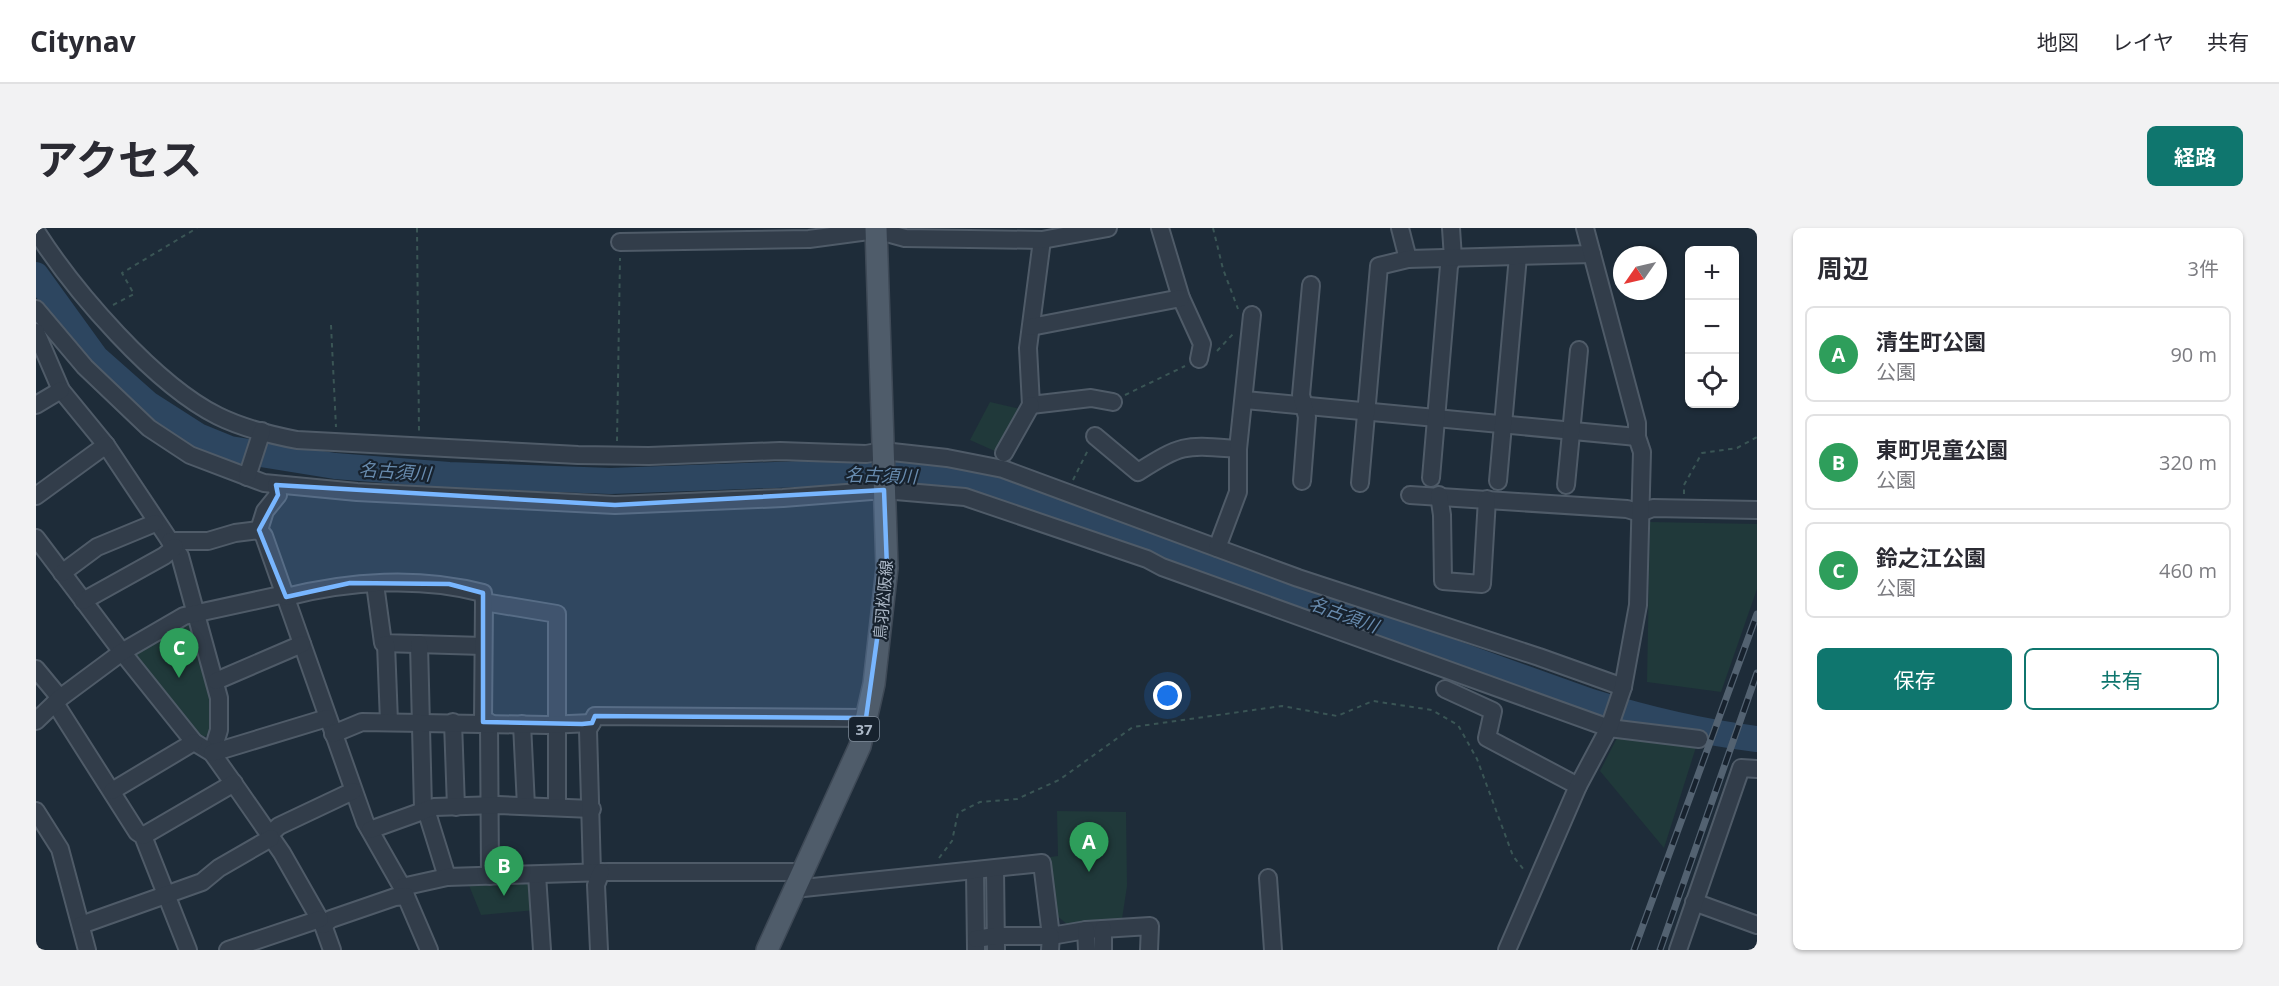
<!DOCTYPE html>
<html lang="ja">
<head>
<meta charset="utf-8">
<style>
	:root { --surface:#fff; --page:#f2f2f3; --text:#2b2b33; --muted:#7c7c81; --line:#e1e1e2; --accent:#0f766e }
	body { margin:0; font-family:"Open Sans","Noto Sans JP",sans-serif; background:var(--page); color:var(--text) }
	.controls { position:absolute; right:18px; top:18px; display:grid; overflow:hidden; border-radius:9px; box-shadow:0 2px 4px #0004 }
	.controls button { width:54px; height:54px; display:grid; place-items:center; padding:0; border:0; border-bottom:2px solid var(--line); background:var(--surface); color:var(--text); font:30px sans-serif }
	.compass { position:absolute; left:1577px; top:18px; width:54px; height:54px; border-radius:50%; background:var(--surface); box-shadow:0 2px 4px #0004; rotate:236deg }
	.you { position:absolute; left:1132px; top:468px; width:21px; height:21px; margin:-15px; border:4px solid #fff; border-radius:50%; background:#1a73e8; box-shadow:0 0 0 9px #1a73e833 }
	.badge { display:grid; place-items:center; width:39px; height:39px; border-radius:50%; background:var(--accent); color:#fff; font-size:20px; font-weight:700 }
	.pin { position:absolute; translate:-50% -50px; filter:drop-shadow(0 2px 3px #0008) }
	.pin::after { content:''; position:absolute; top:32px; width:21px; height:18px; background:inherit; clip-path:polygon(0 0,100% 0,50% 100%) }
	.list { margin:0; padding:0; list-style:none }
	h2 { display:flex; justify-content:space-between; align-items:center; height:78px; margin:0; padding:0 24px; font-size:26px }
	h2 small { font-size:20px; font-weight:400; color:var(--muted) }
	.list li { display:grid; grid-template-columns:39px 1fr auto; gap:18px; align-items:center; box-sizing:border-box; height:96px; margin:0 12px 12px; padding:0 12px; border:2px solid var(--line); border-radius:9px }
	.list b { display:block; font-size:22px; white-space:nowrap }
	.list p { margin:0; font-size:20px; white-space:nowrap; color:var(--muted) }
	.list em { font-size:20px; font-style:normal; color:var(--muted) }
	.actions { display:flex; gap:12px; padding:18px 24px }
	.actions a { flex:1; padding:14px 0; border:2px solid var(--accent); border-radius:9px; text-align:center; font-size:21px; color:var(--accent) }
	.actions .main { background:var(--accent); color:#fff }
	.icon { flex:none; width:33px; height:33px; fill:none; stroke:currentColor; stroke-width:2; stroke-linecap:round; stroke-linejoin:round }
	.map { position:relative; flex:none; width:1721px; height:722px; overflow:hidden; border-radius:9px }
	header { display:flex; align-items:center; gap:36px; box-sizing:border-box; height:84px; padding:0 30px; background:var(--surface); border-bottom:2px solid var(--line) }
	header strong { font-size:28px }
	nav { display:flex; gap:33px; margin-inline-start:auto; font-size:21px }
	.intro { display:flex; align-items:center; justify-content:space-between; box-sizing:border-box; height:144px; padding:0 36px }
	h1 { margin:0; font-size:42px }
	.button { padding:15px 27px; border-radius:9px; background:var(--accent); color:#fff; font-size:21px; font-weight:700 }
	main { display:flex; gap:36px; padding:0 36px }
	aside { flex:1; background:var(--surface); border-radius:9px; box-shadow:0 2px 4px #0004 }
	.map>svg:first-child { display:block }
	.green { fill:#20393a }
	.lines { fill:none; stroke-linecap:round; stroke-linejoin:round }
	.river { stroke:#2d4660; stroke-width:26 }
	.minor-casing { stroke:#4f5b68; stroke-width:20 }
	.major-casing { stroke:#3e4956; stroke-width:24 }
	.path { stroke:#3a5555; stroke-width:2; stroke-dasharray:4.5 4.5; stroke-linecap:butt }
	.minor { stroke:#323d4a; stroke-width:16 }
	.major { stroke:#4f5c6a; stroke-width:21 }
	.rail-casing { stroke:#536271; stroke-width:7 }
	.rail { stroke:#17222e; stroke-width:4.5; stroke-dasharray:14; stroke-linecap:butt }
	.marked { fill:#78b6ff; fill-opacity:0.2; stroke:#78b6ff; stroke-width:4.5; stroke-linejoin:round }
	.labels { text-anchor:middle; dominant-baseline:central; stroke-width:4.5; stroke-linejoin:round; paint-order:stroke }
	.shield { fill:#17222e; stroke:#7f8b99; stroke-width:1.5 }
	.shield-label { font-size:15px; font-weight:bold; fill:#acb8c7 }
	.street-label { font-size:16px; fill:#acb8c7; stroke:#17222e }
	.water-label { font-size:18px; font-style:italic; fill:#688bae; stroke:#17222e }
</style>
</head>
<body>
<header>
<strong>Citynav</strong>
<nav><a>地図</a><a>レイヤ</a><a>共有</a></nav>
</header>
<div class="intro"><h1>アクセス</h1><a class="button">経路</a></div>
<main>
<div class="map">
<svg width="1721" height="722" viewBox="0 0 1721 722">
	<rect width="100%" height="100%" fill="#1e2c39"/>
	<!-- green -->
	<g class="green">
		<polygon points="954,174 984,181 961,224 934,212"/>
		<polygon points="1614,294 1721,296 1721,361 1685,464 1611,454"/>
		<polygon points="150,394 156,396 177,470 177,504 166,510 98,430 98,425"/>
		<polygon points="1581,510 1660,519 1628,620 1564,543"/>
		<polygon points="1021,583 1090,584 1091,658 1086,691 1031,696 1020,687 1014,629 1022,628"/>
		<polygon points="499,651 500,682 445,687 432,655"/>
	</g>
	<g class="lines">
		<!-- river -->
		<path class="river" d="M 0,47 L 60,130 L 112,176 L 162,208 L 194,221 L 299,238 L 413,247 L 575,253 L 818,244 L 905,249 L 942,257 L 982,269 L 1555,474 C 1610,491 1664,504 1721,511"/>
		<!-- minor casing -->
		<g class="minor-casing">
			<g id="minor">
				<polyline points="1124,0 1145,70 1166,116 1163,131"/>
				<polyline points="1364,0 1372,31"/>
				<path d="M 0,3 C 38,63 119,157 182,188 C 206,200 235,207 261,212 L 542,227 L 613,228 L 744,223 L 830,226 L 847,223 L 911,230 L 967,241 L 1262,350 L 1503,429 L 1587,459"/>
				<polyline points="1006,12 992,120 995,177 1055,170 1077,174"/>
				<polyline points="584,14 773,11 840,2 869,10 1006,12 1072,0"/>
				<polyline points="0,81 49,139 113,200 154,227 228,255 321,264 579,277 747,270 848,262 929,269 1111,331 1126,339 1573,500 1663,511"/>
				<polyline points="995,99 1145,70"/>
				<polyline points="0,104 25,162 70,217 144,328 183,470 183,502 176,525"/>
				<polyline points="1209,172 1601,209"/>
				<polyline points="0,177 25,162"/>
				<path d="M 1059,208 L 1102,244 C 1148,215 1149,217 1202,221"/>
				<polyline points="968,225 995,177"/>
				<polyline points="211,249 226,203"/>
				<polyline points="1395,250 1413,38 1417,30 1415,0"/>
				<polyline points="1266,253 1271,189 1265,167 1275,57"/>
				<polyline points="1462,253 1482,28"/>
				<polyline points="1324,255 1343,38 1372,31 1556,26"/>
				<polyline points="1530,257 1543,122"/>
				<polyline points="1374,267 1591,281 1604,285 1617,280 1721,282"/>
				<polyline points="1403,267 1406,287 1407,353 1446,356 1451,271"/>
				<polyline points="0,268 70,217"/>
				<polyline points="223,302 229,283 242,267 240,257"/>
				<polyline points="0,310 86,424 158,514 176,525 203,563 246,625 287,697 296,722"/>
				<polyline points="134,313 172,313 199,305 223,302 228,308 329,594 366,659 393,722"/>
				<polyline points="1181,320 1202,264 1202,221 1216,87"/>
				<polyline points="26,345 61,319 119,295"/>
				<polyline points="339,356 347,415 447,418"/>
				<path d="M 250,369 C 313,353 383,348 447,365 L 448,374 L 521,386 L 521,579"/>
				<polyline points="47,373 128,328 139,319"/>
				<polyline points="350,416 353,494"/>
				<polyline points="383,416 387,581 392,588 411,649"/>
				<polyline points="0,441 24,470"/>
				<polyline points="180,453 266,416"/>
				<polyline points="1409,461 1457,483 1451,510 1542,558"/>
				<polyline points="19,475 101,604 107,608 152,722"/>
				<polyline points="0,493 24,470 86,424 148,388 249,366"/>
				<polyline points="417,494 420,579"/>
				<polyline points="447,494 448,374"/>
				<polyline points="453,494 454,648"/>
				<polyline points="486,496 490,578"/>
				<polyline points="297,506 326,494 511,497 556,495"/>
				<polyline points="176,525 291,490"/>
				<polyline points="76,563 158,514"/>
				<polyline points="0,583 24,621 51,722"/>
				<polyline points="334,602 398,579 462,577 556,581"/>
				<polyline points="233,607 243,598 317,563"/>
				<polyline points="107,608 198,555"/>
				<polyline points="959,641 960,722"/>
				<polyline points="939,643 940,721"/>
				<polyline points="556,645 552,502 559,488 830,490"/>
				<polyline points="501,647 506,722"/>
				<polyline points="1232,650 1237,722"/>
				<polyline points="366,659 411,649 572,644 766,644"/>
				<polyline points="758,661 1006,635 1015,708 1050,702 1114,698 1113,722"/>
				<polyline points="1658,674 1721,697"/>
				<polyline points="45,697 166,654 183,640 235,610"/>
				<polyline points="287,697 295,691 359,669 370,668"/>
				<polyline points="1067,701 1067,722"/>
				<polyline points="1050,702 1051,722"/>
				<polyline points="940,711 959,708 1015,708 1014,722"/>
				<polyline points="192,722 284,691"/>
				<polyline points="563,722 560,657 565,644"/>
				<polyline points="1471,722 1542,558 1573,500 1587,459 1602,377 1606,224 1601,209 1601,195 1549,0"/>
				<polyline points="1642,722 1705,540 1721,541"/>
			</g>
		</g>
		<!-- major casing -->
		<g class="major-casing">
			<polyline id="major" points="731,722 824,518 838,456 851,340 840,0"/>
		</g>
		<!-- path -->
		<g class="path">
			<polyline points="381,0 383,204"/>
			<polyline points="1177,0 1187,41 1202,81"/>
			<polyline points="77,77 98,66 86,45 161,0"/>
			<polyline points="295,97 300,199"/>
			<polyline points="1181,123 1197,106"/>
			<polyline points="1089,167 1149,138"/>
			<polyline points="581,213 584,30"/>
			<polyline points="1037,252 1052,222"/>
			<polyline points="1648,266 1648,257 1666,225 1701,220 1721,209"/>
			<polyline points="903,630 916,613 922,585 944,574 981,571 1023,552 1097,499 1246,478 1301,488 1337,473 1396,482 1422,497 1441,531 1477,628 1488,642"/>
		</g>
		<!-- minor -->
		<use href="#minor" class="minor"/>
		<!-- major -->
		<use href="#major" class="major"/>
		<!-- rail casing -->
		<g class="rail-casing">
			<g id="rail">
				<polyline points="1598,722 1721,386"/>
				<polyline points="1624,722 1721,445"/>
			</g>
		</g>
		<!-- rail -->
		<use href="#rail" class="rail"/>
	</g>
	<!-- marked area -->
	<path class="marked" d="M 240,257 L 579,277 L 848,262 L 851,340 L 830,490 L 559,488 L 556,495 L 546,496 L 447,494 L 447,365 L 413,356 L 314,355 L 250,369 L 223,302 L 242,267 Z"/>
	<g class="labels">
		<!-- shield labels -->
		<rect class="shield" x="813" y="489" width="30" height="24" rx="4.5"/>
		<g class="shield-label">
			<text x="828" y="501">37</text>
		</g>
		<!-- street labels -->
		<g class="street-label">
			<text transform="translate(847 372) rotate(-85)">鳥羽松阪線</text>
		</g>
		<!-- water labels -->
		<g class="water-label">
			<text transform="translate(359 243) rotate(4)">名古須川</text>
			<text transform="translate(845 247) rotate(2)">名古須川</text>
			<text transform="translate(1308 386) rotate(20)">名古須川</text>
		</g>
	</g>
</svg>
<div class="controls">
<button>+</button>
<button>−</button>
<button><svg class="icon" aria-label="locate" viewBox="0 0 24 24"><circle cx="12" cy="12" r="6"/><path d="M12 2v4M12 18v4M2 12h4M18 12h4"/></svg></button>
</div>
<svg class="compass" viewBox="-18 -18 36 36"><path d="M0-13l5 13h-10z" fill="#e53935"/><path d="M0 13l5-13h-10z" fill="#7c7c81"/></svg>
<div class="you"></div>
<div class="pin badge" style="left:1053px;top:644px;background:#2e9e5b">A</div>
<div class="pin badge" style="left:468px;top:668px;background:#2e9e5b">B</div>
<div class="pin badge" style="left:143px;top:450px;background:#2e9e5b">C</div>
</div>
<aside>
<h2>周辺<small>3件</small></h2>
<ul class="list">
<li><span class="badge" style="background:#2e9e5b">A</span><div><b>清生町公園</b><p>公園</p></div><em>90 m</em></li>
<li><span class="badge" style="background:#2e9e5b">B</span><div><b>東町児童公園</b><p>公園</p></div><em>320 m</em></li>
<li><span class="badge" style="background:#2e9e5b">C</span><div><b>鈴之江公園</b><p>公園</p></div><em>460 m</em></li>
</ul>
<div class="actions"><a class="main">保存</a><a>共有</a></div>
</aside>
</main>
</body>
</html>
